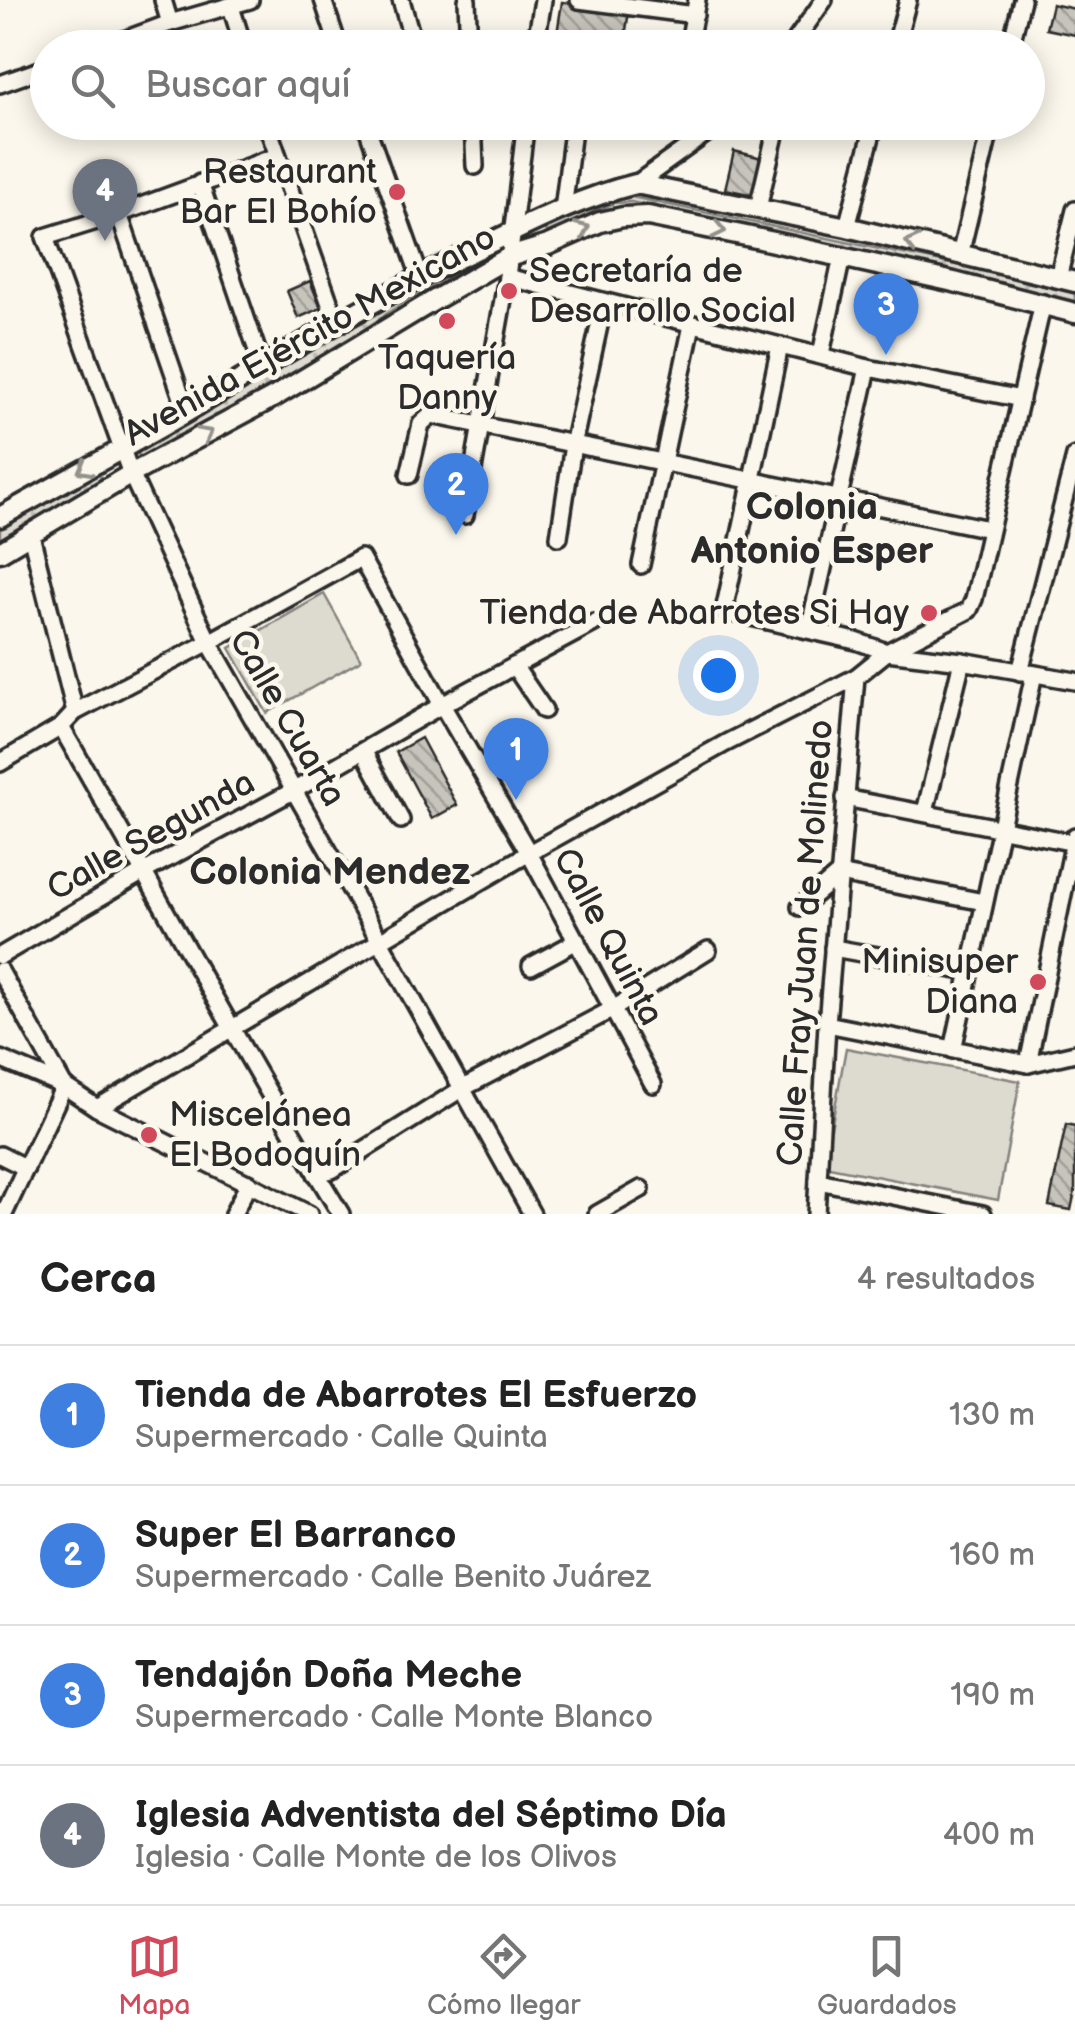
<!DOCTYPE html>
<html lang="es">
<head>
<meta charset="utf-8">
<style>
	:root { --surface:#fff; --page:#f2f2f2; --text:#222; --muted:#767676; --line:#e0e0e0; --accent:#d1495b }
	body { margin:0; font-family:"Balsamiq Sans",sans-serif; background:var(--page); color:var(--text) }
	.you { position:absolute; left:718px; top:675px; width:35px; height:35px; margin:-25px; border:8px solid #fff; border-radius:50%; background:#1a73e8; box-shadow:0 0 0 15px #1a73e833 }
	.badge { display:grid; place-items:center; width:65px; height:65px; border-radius:50%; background:var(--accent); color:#fff; font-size:32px; font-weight:700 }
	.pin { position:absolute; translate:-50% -82px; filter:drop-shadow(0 2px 5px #0008) }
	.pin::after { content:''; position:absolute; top:52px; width:35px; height:30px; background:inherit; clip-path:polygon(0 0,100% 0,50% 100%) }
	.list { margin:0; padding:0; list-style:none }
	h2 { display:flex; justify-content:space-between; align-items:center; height:130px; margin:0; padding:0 40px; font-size:42px }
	h2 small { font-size:32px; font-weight:400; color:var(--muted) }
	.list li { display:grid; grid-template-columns:65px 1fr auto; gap:30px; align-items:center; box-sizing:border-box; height:140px; padding:0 40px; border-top:2px solid var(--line) }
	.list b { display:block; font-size:38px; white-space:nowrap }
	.list p { margin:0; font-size:32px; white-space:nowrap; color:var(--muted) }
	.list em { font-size:32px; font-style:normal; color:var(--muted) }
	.icon { flex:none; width:55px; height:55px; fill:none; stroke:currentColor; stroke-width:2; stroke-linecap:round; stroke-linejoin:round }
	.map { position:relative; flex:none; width:1075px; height:1214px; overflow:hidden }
	.search { position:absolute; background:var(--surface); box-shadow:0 5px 25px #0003; left:30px; right:30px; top:30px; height:110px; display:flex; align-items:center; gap:25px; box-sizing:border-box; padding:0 35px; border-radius:55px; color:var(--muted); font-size:38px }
	.sheet { height:690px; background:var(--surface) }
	nav { display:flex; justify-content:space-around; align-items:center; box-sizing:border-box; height:140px; border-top:2px solid var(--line); background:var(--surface); font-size:28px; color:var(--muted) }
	nav a { display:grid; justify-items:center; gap:5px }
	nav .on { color:var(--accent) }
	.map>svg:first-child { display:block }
	.grass { fill:#dddad0; stroke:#84827e; stroke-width:2.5 }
	.park { fill:url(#park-dots); stroke:#84827e; stroke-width:2.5 }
	.building { fill:url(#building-back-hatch); stroke:#2b2b2b; stroke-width:2.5 }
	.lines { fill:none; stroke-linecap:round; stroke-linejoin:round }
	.minor-casing { stroke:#2b2b2b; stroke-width:22 }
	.major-casing { stroke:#2b2b2b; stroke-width:25 }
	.minor { stroke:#fbf7ec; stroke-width:15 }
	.major { stroke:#fbf7ec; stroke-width:18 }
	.oneway { stroke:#93918c }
	.poi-dot { fill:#d1495b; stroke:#fbf7ec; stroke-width:4 }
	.labels { text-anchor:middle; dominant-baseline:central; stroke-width:9; stroke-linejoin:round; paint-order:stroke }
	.poi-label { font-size:35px; fill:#2b2b2b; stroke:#fbf7ec; text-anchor:end }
	.street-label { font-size:35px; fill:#2b2b2b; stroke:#fbf7ec }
	.neighbourhood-label { font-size:38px; font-weight:bold; fill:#2b2b2b; stroke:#fbf7ec }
</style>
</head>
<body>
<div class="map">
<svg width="1075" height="1214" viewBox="0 0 1075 1214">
	<defs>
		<pattern id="park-dots" width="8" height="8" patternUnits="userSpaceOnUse" patternTransform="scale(2.5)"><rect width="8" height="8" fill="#dddad0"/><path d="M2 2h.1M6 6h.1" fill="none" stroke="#bebbb3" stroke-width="1.8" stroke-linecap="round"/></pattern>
		<pattern id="building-back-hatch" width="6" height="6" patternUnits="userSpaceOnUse" patternTransform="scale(2.5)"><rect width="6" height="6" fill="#c7c4bc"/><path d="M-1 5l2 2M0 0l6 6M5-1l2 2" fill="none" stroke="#a29f99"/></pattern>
	</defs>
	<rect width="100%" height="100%" fill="#fbf7ec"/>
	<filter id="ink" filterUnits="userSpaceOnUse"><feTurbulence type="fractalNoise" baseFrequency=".01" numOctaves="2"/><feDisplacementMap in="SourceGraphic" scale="20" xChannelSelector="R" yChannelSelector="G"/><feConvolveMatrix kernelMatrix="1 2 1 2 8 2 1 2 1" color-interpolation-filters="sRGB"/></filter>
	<g filter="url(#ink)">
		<!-- grass -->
		<g class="grass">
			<polygon points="324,594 361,660 267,713 230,648"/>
			<polygon points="846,1048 1020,1081 998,1200 824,1166"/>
		</g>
		<!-- park -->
		<g class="park">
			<polygon points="622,195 970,268 1075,293 1075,301 965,274 631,202 614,203 548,232 543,229 545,226"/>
			<polygon points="493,248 495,253 401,304 349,340 144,458 142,459 138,455 140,449"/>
			<polygon points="97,475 101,477 101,485 0,540 0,529"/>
		</g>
		<!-- building -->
		<g class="building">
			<polygon points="562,2 629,11 624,43 557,34"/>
			<polygon points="1052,4 1075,9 1075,35 1046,29"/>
			<polygon points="734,151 762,158 753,195 725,189"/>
			<polygon points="310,281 321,308 298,318 287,291"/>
			<polygon points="421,738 457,805 432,819 396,752"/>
			<polygon points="1066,1124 1075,1126 1075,1191 1071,1210 1049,1206"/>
		</g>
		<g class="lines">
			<!-- minor casing -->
			<g class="minor-casing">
				<g id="minor">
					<polyline points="163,0 170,23"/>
					<polyline points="323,0 339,48"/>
					<polyline points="401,0 415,48"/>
					<polyline points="467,0 469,48"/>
					<polyline points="579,0 695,15"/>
					<polyline points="231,7 244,48"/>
					<polyline points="102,48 170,23 250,0"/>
					<polyline points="535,48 543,0"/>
					<polyline points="688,48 697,0"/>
					<polyline points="790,48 824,0"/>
					<polyline points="895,48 908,0"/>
					<polyline points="1010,48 1022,0"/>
					<polyline points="0,84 48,67"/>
					<polyline points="266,122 336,321"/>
					<polyline points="365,122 420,277"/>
					<polyline points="473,122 475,166"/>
					<polyline points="277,156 119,214 45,237 131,474 209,642 380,941 532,1214"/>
					<polyline points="200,183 262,365"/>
					<polyline points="636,184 722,122"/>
					<polyline points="758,208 778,122"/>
					<polyline points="563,210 574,122"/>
					<polyline points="119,214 187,412"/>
					<polyline points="847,227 875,122"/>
					<polyline points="960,255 992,122"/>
					<polyline points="507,277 868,368 1021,399"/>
					<polyline points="1058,278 1075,210"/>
					<polyline points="780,346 724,611 856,641 887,652 962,661 1075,681"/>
					<polyline points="821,354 842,257"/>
					<polyline points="409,475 421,424 431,415 989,529"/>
					<polyline points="465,515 507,277 526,122"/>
					<polyline points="31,535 75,712"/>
					<polyline points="559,537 573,445 604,303"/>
					<polyline points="641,565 692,325"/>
					<polyline points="809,630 868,368"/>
					<polyline points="514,666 544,710"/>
					<polyline points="1020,672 1075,456"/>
					<path d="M 61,727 C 155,889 243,1054 341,1214"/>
					<polyline points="364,752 401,820"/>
					<polyline points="0,763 61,727 75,712 209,642 361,558 442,705 529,853 653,1084"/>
					<polyline points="845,798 1075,843"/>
					<polyline points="925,812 962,661"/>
					<polyline points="800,907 839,874 984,902"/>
					<polyline points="833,948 969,972"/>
					<polyline points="0,956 145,871 293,791 442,705 594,623"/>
					<polyline points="531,966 577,941"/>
					<polyline points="0,971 64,1086"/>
					<polyline points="827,1024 1028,1064 1075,1053"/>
					<polyline points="953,1050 1034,674"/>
					<polyline points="0,1059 64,1086 97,1108 309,1214"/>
					<polyline points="1028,1064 1075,836"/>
					<polyline points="97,1108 529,853 726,743 856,677 887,652 969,610 974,599 1043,303"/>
					<polyline points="0,1155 26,1168"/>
					<polyline points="316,1174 332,1170 463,1088 613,1009 708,950"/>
					<polyline points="818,1181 983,1214"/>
					<polyline points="4,1214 64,1086"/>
					<polyline points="233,1214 249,1183"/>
					<polyline points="597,1214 641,1189"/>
					<polyline points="816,1214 827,1024 856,677"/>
				</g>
			</g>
			<!-- major casing -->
			<g class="major-casing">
				<g id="major">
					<path d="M 0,517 C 62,482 125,448 187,412 C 279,357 370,301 467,254 C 521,228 578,198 636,184 L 847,227 L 1075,282"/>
					<polyline points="0,552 131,474 274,397 433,301 509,257 548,245 600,222 623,217 648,216 751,237 954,282 1075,313"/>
				</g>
			</g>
			<!-- minor -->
			<use href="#minor" class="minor"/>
			<!-- major -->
			<use href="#major" class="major"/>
		</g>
		<!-- one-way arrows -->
		<defs><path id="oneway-chevron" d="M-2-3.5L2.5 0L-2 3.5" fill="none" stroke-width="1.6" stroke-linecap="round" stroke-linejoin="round" transform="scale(2.5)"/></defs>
		<g class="oneway">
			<use href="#oneway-chevron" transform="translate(583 229) rotate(-24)"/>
			<use href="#oneway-chevron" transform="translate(719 230) rotate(12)"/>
			<use href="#oneway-chevron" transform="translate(912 243) rotate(-166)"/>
			<use href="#oneway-chevron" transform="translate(206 434) rotate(-28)"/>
			<use href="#oneway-chevron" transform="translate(84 469) rotate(151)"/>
		</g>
	</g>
	<!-- markers -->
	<g class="poi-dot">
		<circle cx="397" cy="192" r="10"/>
		<circle cx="509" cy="291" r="10"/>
		<circle cx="447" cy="321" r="10"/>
		<circle cx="929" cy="613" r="10"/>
		<circle cx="1038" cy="982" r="10"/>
		<circle cx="149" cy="1135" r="10"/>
	</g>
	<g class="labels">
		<!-- poi labels -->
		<g class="poi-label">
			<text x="377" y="172">Restaurant<tspan x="377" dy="40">Bar El Bohío</tspan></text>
			<text x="529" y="271" text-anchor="start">Secretaría de<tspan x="529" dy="40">Desarrollo Social</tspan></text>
			<text x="447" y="358" text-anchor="middle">Taquería<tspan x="447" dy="40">Danny</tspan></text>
			<text x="909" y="613">Tienda de Abarrotes Si Hay</text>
			<text x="1018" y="962">Minisuper<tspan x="1018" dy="40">Diana</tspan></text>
			<text x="169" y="1115" text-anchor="start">Miscelánea<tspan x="169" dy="40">El Bodoquín</tspan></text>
		</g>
		<!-- street labels -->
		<g class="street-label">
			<text transform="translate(310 336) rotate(-29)">Avenida Ejército Mexicano</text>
			<text transform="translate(287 718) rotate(60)">Calle Cuarta</text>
			<text transform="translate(151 836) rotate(-29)">Calle Segunda</text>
			<text transform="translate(608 937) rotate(62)">Calle Quinta</text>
			<text transform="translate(806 943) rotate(-86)">Calle Fray Juan de Molinedo</text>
		</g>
		<!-- neighbourhood labels -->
		<g class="neighbourhood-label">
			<text x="812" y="507">Colonia<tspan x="812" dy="44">Antonio Esper</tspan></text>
			<text x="330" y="872">Colonia Mendez</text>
		</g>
	</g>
</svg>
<div class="you"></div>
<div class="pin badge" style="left:516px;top:800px;background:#3f7fe0">1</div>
<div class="pin badge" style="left:456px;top:535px;background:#3f7fe0">2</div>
<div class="pin badge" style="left:886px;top:355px;background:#3f7fe0">3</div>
<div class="pin badge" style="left:105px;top:241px;background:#6b7280">4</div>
<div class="search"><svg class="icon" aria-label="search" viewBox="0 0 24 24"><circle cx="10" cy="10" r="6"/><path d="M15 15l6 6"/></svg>Buscar aquí</div>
</div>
<section class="sheet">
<h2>Cerca<small>4 resultados</small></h2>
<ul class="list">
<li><span class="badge" style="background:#3f7fe0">1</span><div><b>Tienda de Abarrotes El Esfuerzo</b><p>Supermercado · Calle Quinta</p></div><em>130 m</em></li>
<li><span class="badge" style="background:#3f7fe0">2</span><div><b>Super El Barranco</b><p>Supermercado · Calle Benito Juárez</p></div><em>160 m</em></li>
<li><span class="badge" style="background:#3f7fe0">3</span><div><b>Tendajón Doña Meche</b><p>Supermercado · Calle Monte Blanco</p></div><em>190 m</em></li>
<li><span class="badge" style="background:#6b7280">4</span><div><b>Iglesia Adventista del Séptimo Día</b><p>Iglesia · Calle Monte de los Olivos</p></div><em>400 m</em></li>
</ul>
</section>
<nav>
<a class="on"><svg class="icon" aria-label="map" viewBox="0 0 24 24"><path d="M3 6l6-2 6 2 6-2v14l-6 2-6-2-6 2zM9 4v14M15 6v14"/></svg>Mapa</a>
<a><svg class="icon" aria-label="directions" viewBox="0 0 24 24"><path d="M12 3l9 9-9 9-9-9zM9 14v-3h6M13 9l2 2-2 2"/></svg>Cómo llegar</a>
<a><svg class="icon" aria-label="saved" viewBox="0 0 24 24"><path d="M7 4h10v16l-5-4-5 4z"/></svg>Guardados</a>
</nav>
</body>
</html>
